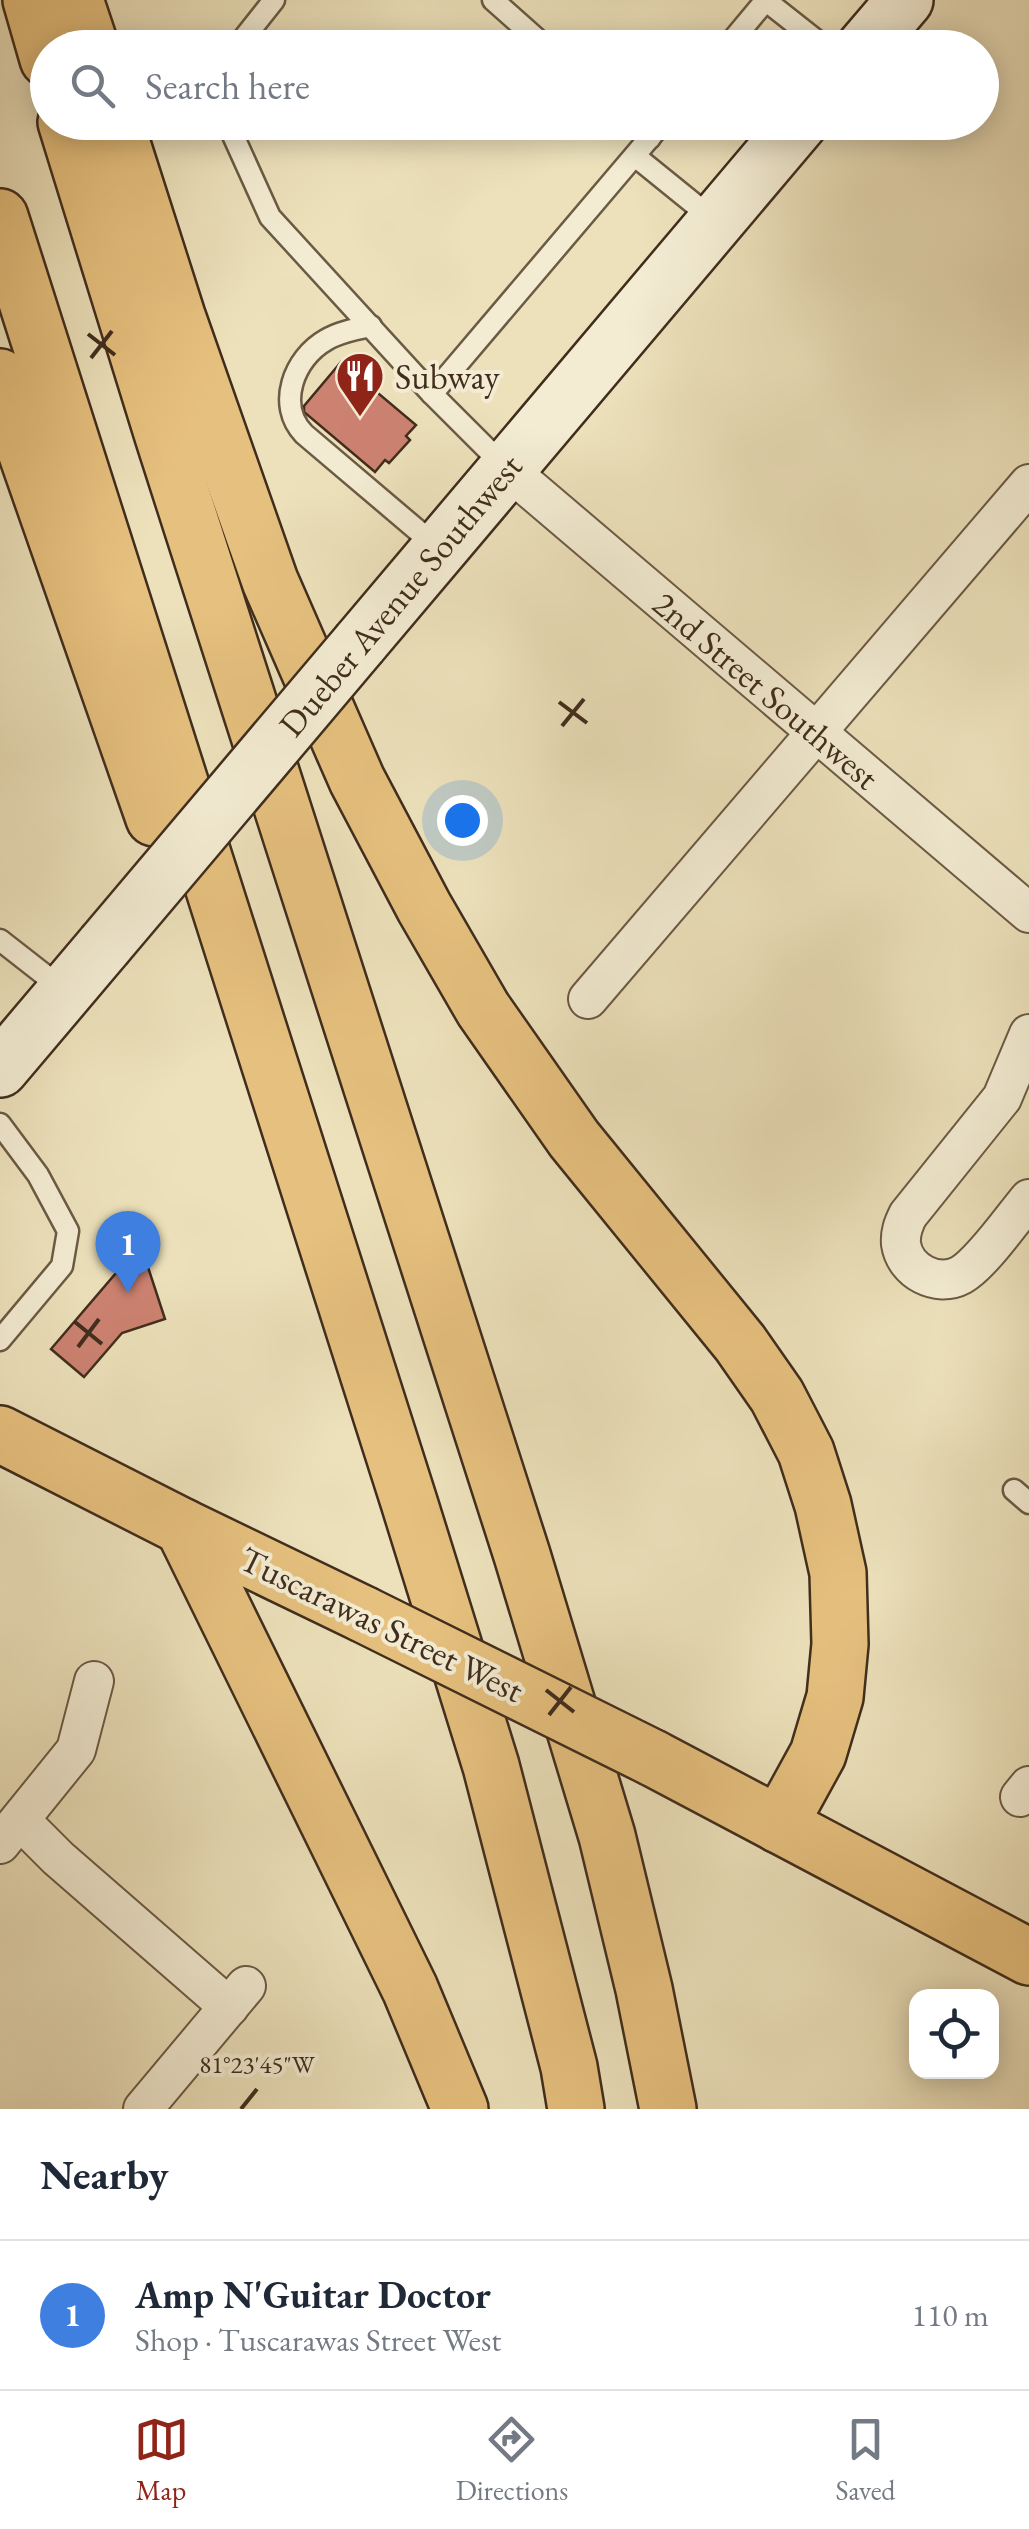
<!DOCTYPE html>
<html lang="en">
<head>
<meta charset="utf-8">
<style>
	:root { --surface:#fff; --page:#f2f2f3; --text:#1f2937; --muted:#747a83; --line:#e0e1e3; --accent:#8f2418 }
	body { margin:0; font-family:"EB Garamond",serif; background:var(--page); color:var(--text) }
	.controls { position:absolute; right:30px; bottom:30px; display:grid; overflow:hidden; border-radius:20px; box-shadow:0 5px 25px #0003 }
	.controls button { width:90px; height:90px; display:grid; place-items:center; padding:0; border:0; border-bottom:2px solid var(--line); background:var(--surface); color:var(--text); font:50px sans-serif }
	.you { position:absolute; left:462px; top:820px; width:35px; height:35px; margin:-25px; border:8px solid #fff; border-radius:50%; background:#1a73e8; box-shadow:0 0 0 15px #1a73e833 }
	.badge { display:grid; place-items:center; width:65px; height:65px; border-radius:50%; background:var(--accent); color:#fff; font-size:32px; font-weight:700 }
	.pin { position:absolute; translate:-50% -82px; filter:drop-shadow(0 2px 5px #0008) }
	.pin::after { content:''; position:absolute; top:52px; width:35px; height:30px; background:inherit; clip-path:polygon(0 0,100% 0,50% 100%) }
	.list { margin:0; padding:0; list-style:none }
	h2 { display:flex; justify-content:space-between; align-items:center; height:130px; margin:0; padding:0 40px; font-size:42px }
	h2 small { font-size:32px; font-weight:400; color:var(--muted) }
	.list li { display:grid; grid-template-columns:65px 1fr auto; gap:30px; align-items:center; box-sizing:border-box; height:150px; padding:0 40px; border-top:2px solid var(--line) }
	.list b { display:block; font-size:38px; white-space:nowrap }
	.list p { margin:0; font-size:32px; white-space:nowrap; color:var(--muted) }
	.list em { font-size:32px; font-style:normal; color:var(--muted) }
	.icon { flex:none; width:55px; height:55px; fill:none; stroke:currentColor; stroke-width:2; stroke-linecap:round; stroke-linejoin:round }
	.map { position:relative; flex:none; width:1029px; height:2109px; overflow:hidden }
	.search { position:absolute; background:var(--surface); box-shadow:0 5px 25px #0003; left:30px; right:30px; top:30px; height:110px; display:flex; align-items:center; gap:25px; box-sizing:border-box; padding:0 35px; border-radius:55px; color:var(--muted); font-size:38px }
	.sheet { height:280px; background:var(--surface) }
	nav { display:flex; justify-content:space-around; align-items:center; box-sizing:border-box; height:140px; border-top:2px solid var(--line); background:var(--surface); font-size:28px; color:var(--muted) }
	nav a { display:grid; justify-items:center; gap:5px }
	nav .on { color:var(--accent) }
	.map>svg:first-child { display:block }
	.building { fill:#cd8271; stroke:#402d1d; stroke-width:2.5 }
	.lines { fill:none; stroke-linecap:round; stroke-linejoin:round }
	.lane-casing { stroke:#6b5a44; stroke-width:25 }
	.street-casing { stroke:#6b5a44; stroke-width:42 }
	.secondary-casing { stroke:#402d1d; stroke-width:60 }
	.primary-casing { stroke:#402d1d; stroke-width:60 }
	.highway-casing { stroke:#402d1d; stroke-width:60 }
	.lane { stroke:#f3ecd3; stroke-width:20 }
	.street { stroke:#f3ecd3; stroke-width:38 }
	.secondary { stroke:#f3ecd3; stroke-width:55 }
	.primary { stroke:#e6c07e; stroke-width:55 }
	.highway { stroke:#e6c07e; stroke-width:55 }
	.secondary-bridge-casing { stroke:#402d1d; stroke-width:60; stroke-linecap:butt }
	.primary-bridge-casing { stroke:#402d1d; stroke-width:60; stroke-linecap:butt }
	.secondary-bridge { stroke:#f3ecd3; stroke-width:55 }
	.primary-bridge { stroke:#e6c07e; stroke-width:55 }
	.ticks { fill:none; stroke:#402d1d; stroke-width:4 }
	.labels { text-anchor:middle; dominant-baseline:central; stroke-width:8; stroke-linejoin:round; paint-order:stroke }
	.poi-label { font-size:35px; fill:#402d1d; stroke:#f3ecd3; text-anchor:start }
	.street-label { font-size:35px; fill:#402d1d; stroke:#f3ecd3 }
	.ticks-label { font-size:25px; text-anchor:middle; fill:#402d1d; stroke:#f3ecd3; stroke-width:8; stroke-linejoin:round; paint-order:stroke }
</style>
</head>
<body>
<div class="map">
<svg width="1029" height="2109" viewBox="0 0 1029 2109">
	<rect width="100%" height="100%" fill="#ece1bb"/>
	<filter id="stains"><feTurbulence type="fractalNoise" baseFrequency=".002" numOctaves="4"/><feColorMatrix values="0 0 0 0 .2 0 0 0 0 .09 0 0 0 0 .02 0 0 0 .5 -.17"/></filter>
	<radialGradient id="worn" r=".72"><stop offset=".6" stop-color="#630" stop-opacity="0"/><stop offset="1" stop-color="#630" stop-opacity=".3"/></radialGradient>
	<!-- building -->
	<g class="building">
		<polygon points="341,362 416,425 406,436 410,440 389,463 385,460 375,472 304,412 304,406"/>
		<polygon points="145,1258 165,1319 122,1333 84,1377 51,1349 122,1266"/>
	</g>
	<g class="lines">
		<!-- lane casing -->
		<g class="lane-casing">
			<g id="lane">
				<polyline points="493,0 547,48"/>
				<polyline points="765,0 826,48"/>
				<polyline points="236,48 274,0"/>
				<polyline points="726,48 766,0"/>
				<polyline points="227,122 270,217 432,394 505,467"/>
				<polyline points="632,122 650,138"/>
				<polyline points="635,156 714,220"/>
				<path d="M 371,326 C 356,329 339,332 326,340 C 294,358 276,405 304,434 L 436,546"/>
				<polyline points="432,394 663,122"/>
				<polyline points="0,940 64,990"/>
				<polyline points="0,1124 38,1175 68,1231 62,1266 0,1340"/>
				<polyline points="1014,1490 1029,1503"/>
			</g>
		</g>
		<!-- street casing -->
		<g class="street-casing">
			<g id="street">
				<path id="s1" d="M 506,468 L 1029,913"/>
				<polyline points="588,999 1029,484"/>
				<path d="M 1029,1034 L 1002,1098 L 908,1215 C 903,1225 900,1233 901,1244 C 905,1271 937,1288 961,1275 C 982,1263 1012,1219 1029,1199"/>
				<polyline points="1020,1797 1029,1786"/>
				<polyline points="20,1820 58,1858 229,2007"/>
				<polyline points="0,1844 76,1750 94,1681"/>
				<polyline points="143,2109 246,1986"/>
			</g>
		</g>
		<!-- secondary casing -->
		<g class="secondary-casing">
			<g id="secondary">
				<polyline points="864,48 905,0"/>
				<polyline points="360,643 800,122"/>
				<polyline points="0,1069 104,946"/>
			</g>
		</g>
		<!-- primary casing -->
		<g class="primary-casing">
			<g id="primary">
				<polyline points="0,1434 183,1527 363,1614"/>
				<polyline points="653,1758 1029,1957"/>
			</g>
		</g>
		<!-- highway casing -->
		<g class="highway-casing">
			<g id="highway">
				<polyline points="31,0 48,59"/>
				<polyline points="75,0 91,48"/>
				<polyline points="66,122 163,436 522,1555 607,1836 644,1989 668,2109"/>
				<polyline points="115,122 177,316 270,581 357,780 424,907 483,1009 574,1139 740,1343 777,1396 806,1452 823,1505 838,1573 840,1644 835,1697 818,1754 779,1825"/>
				<polyline points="0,217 409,1502 491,1766 569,2067 576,2109"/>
				<polyline points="0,377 154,818"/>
				<polyline points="183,1527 410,1989 460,2109"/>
			</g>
		</g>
		<!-- lane -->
		<use href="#lane" class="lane"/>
		<!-- street -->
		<use href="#street" class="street"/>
		<!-- secondary -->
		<use href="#secondary" class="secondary"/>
		<!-- primary -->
		<use href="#primary" class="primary"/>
		<!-- highway -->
		<use href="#highway" class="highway"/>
		<!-- secondary-bridge casing -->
		<g class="secondary-bridge-casing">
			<polyline id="secondary-bridge" points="104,946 360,643"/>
		</g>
		<!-- primary-bridge casing -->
		<g class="primary-bridge-casing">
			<polyline id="primary-bridge" points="363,1614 653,1758"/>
		</g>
		<!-- secondary-bridge -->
		<use href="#secondary-bridge" class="secondary-bridge"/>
		<!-- primary-bridge -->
		<use href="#primary-bridge" class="primary-bridge"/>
	</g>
	<!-- ticks -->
	<path class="ticks" d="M 88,334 L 115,355M 91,358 L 112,331M 559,702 L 587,723M 562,726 L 584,699M 75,1322 L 102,1344M 78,1347 L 99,1319M 546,1690 L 574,1712M 549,1715 L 571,1687M 241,2109 L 257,2089"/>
	<!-- icons -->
	<defs>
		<g id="restaurant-pin" transform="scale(2.5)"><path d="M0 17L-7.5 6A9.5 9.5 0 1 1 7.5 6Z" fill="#8f2418" stroke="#f3ecd3"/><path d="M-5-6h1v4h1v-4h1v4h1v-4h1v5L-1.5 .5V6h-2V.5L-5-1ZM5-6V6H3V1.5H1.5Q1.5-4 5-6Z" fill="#fff"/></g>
	</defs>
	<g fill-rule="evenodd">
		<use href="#restaurant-pin" x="360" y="376"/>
	</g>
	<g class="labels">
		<!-- poi labels -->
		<g class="poi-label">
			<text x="395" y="376">Subway</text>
		</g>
		<!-- street labels -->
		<g class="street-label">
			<text transform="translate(400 595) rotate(-50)">Dueber Avenue Southwest</text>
			<text stroke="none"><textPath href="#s1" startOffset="342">2nd Street Southwest</textPath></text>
			<text transform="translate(382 1624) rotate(26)">Tuscarawas Street West</text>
		</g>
	</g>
	<g class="ticks-label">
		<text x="257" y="2073">81°23'45"W</text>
	</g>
	<rect width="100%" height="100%" filter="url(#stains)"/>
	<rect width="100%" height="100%" fill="url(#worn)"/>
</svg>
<div class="controls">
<button><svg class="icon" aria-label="locate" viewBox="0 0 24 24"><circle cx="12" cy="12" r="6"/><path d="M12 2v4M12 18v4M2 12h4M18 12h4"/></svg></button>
</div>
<div class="you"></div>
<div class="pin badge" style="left:128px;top:1293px;background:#3f7fe0">1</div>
<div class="search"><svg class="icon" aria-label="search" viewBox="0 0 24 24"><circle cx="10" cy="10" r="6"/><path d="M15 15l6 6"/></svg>Search here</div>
</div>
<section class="sheet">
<h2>Nearby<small></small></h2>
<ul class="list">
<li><span class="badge" style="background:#3f7fe0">1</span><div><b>Amp N'Guitar Doctor</b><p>Shop · Tuscarawas Street West</p></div><em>110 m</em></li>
</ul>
</section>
<nav>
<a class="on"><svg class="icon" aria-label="map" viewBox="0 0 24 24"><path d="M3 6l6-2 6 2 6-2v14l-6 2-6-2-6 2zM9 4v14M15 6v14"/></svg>Map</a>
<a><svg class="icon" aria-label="directions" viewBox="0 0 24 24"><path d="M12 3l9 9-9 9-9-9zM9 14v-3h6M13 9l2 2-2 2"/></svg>Directions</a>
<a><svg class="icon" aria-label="saved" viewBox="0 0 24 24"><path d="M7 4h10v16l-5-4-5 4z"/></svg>Saved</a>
</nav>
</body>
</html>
